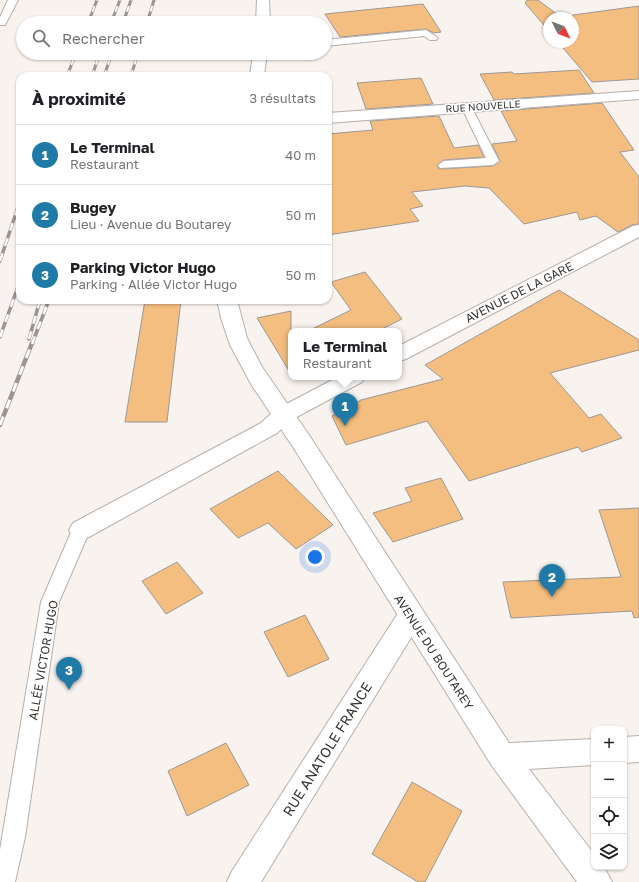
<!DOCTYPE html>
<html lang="fr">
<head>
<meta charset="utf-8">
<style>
	:root { --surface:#fff; --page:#f6f6f6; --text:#202124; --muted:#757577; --line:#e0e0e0; --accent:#1f7aa8 }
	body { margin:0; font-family:"Golos Text",sans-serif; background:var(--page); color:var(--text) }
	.controls { position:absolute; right:12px; bottom:12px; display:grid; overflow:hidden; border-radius:8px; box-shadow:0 1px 3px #0004 }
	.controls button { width:36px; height:36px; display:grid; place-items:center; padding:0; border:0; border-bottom:1px solid var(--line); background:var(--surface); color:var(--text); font:20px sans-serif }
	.compass { position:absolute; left:543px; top:12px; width:36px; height:36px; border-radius:50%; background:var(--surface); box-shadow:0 1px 3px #0004; rotate:132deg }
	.you { position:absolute; left:315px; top:557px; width:14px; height:14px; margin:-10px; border:3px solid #fff; border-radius:50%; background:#1a73e8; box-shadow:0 0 0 6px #1a73e833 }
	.badge { display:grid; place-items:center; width:26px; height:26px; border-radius:50%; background:var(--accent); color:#fff; font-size:13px; font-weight:700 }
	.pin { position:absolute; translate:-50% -33px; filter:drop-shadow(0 1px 2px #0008) }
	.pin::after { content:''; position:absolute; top:21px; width:14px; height:12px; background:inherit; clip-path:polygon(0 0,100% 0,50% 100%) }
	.popup { position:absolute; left:288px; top:328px; width:114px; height:52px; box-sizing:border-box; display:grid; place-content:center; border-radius:8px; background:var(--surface); filter:drop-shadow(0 1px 3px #0005); font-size:13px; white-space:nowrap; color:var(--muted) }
	.popup b { font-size:15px; color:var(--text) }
	.popup::after { content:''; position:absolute; left:50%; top:100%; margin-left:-8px; border:8px solid transparent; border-top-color:var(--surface) }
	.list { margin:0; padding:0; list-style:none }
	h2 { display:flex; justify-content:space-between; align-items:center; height:52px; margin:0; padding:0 16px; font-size:17px }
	h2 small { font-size:13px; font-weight:400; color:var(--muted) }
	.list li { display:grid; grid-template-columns:26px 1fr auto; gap:12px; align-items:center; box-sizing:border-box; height:60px; padding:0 16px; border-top:1px solid var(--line) }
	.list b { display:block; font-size:15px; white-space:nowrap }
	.list p { margin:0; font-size:13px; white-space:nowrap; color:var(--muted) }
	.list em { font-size:13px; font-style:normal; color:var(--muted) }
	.icon { flex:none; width:22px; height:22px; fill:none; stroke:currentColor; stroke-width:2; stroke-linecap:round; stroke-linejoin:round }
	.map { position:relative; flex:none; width:639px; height:882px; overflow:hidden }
	.search { position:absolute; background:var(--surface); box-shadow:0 1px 3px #0004; left:16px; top:16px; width:316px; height:44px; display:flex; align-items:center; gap:10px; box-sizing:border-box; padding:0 14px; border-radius:22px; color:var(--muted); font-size:15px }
	.panel { position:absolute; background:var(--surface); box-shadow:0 1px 3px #0004; left:16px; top:72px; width:316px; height:232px; border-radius:12px }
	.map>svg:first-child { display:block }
	.building { fill:#f4be80; stroke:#9d9894 }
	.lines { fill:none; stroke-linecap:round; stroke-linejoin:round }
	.lane-casing { stroke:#b6b0ac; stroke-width:2 }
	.street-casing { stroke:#b6b0ac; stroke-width:2 }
	.secondary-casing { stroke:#b6b0ac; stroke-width:2 }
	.lane { fill:#fff; fill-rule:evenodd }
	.street { fill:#fff; fill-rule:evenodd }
	.secondary { fill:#fff; fill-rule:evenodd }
	.rail-far2-casing { stroke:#999592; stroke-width:3 }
	.rail-far1-casing { stroke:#999592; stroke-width:3.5 }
	.rail-casing { stroke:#999592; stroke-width:4.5 }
	.rail-far2 { stroke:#fff; stroke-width:2; stroke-dasharray:6; stroke-linecap:butt }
	.rail-far1 { stroke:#fff; stroke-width:2.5; stroke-dasharray:8; stroke-linecap:butt }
	.rail { stroke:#fff; stroke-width:3; stroke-dasharray:9; stroke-linecap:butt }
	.labels { text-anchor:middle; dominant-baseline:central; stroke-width:3.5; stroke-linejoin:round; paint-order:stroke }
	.far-street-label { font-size:10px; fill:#383634; stroke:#fff }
	.street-label { font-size:12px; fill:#383634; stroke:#fff }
	.near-street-label { font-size:14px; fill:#383634; stroke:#fff }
</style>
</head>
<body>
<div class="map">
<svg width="639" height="882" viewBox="0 0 639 882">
	<rect width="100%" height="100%" fill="#f9f3ef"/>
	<!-- building -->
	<g class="building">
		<polygon points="527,0 538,0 562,18 549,18 549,31 525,3"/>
		<polygon points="423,4 441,32 434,33 426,29 340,37 325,14"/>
		<polygon points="639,6 639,79 592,82 558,42 573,42 573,15"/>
		<polygon points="579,70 594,93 494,100 480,74 512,72 514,74"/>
		<polygon points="421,78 433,104 366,109 357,83"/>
		<polygon points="602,103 634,150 620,152 639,177 639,224 632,225 618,232 596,216 580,220 577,212 524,224 489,188 465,186 412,192 423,206 410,209 419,221 328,235 328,134 373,130 370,121 439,116 454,148 478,145 484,157 444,160 437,165 439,169 493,166 500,161 492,144 517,141 501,111"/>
		<polygon points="365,272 402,319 378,331 308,331 351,310 331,282"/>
		<polygon points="559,290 639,340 639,350 550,373 589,418 601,414 622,438 582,452 578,447 469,481 427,421 346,445 332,416 361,400 443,379 425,365"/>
		<polygon points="145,300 181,300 167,422 125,422"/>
		<polygon points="291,311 291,374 257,318"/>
		<polygon points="278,471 333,525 296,549 268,523 238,538 210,509"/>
		<polygon points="441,478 463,519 393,542 373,513 412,501 405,488"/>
		<polygon points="639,508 639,617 634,618 632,611 511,618 503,582 621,577 599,510"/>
		<polygon points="177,562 203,593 166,614 142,581"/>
		<polygon points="305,615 329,659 288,677 264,632"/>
		<polygon points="226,743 249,785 187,816 168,771"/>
		<polygon points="412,782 462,811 425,882 418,882 372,854"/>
	</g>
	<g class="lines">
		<!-- lane casing -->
		<g class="lane-casing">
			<g id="lane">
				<polygon points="8,0 18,0 5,25 0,25 0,17"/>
				<polygon points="426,30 438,38 436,40 430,40 424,36 325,46 325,40"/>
				<polygon points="467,105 472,108 499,161 493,165 440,168 438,165 444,161 486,158 462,108"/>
				<polygon points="81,523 87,525 90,530 59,602 25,837 15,882 0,882 0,850 41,602 72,530 75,525"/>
			</g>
		</g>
		<!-- street casing -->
		<g class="street-casing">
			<g id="street">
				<polygon points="639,91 639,99 328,123 328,113"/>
				<polygon points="639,225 639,237 406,359 399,361 399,346 633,226"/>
				<polygon points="338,377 365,377 362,382 291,420 277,433 89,537 81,539 73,537 69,530 73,523 261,423 275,410"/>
				<polygon points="411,604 420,607 424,615 420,623 261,882 227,882 232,871 402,607"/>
			</g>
		</g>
		<!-- secondary casing -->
		<g class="secondary-casing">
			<g id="secondary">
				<polygon points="257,0 269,0 270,23 256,23"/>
				<polygon points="253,53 267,53 264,76 250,76"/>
				<polygon points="217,300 237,300 247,338 262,367 309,435 509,743 594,739 594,765 529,769 594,854 594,867 604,867 612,882 577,882 492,766 293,447 251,384 230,345 221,318"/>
				<polygon points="639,736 639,762 624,763 624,737"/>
			</g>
		</g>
		<!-- lane -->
		<use href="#lane" class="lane"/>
		<!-- street -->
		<use href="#street" class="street"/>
		<!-- secondary -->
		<use href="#secondary" class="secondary"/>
		<!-- rail-far2 casing -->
		<g class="rail-far2-casing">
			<g id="rail-far2">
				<polyline points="88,23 97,0"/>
				<polyline points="111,23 120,0"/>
				<polyline points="123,23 131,0"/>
				<polyline points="147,23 154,0"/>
				<polyline points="67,76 76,53"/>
				<polyline points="92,76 100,53"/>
				<polyline points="104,76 112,53"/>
				<polyline points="131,76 138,53"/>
			</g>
		</g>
		<!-- rail-far1 casing -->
		<g class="rail-far1-casing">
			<g id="rail-far1">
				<polyline points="0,261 20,201"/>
				<polyline points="0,337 20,281"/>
				<polyline points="29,339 40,300"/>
				<polyline points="32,344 49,300"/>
			</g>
		</g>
		<!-- rail casing -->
		<g class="rail-casing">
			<polyline id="rail" points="0,425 32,343"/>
		</g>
		<!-- rail-far2 -->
		<use href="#rail-far2" class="rail-far2"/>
		<!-- rail-far1 -->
		<use href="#rail-far1" class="rail-far1"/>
		<!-- rail -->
		<use href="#rail" class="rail"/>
	</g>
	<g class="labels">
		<!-- far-street labels -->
		<g class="far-street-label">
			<text transform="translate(483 106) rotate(-4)">RUE NOUVELLE</text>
		</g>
		<!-- street labels -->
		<g class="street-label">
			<text transform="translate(519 292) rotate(-27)">AVENUE DE LA GARE</text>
			<text transform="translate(434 652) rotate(57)">AVENUE DU BOUTAREY</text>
			<text transform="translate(43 660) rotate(-80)">ALLÉE VICTOR HUGO</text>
		</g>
		<!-- near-street labels -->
		<g class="near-street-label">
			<text transform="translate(327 749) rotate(-58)">RUE ANATOLE FRANCE</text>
		</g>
	</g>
</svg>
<div class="controls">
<button>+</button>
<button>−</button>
<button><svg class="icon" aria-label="locate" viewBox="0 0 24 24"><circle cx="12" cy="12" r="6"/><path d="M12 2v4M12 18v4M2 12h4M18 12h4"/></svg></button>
<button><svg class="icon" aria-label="layers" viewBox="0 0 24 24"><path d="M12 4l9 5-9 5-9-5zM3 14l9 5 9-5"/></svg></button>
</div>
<svg class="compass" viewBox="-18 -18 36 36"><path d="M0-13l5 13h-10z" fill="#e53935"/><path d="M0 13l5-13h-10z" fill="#757577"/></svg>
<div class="you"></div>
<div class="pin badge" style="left:345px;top:426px">1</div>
<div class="popup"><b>Le Terminal</b>Restaurant</div>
<div class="pin badge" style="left:552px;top:597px">2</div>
<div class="pin badge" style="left:69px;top:690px">3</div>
<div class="search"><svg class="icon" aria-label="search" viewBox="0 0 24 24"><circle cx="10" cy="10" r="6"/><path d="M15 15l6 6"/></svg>Rechercher</div>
<section class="panel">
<h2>À proximité<small>3 résultats</small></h2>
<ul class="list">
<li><span class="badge">1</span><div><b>Le Terminal</b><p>Restaurant</p></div><em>40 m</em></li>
<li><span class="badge">2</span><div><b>Bugey</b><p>Lieu · Avenue du Boutarey</p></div><em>50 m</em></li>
<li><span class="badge">3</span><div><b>Parking Victor Hugo</b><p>Parking · Allée Victor Hugo</p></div><em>50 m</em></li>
</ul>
</section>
</div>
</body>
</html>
